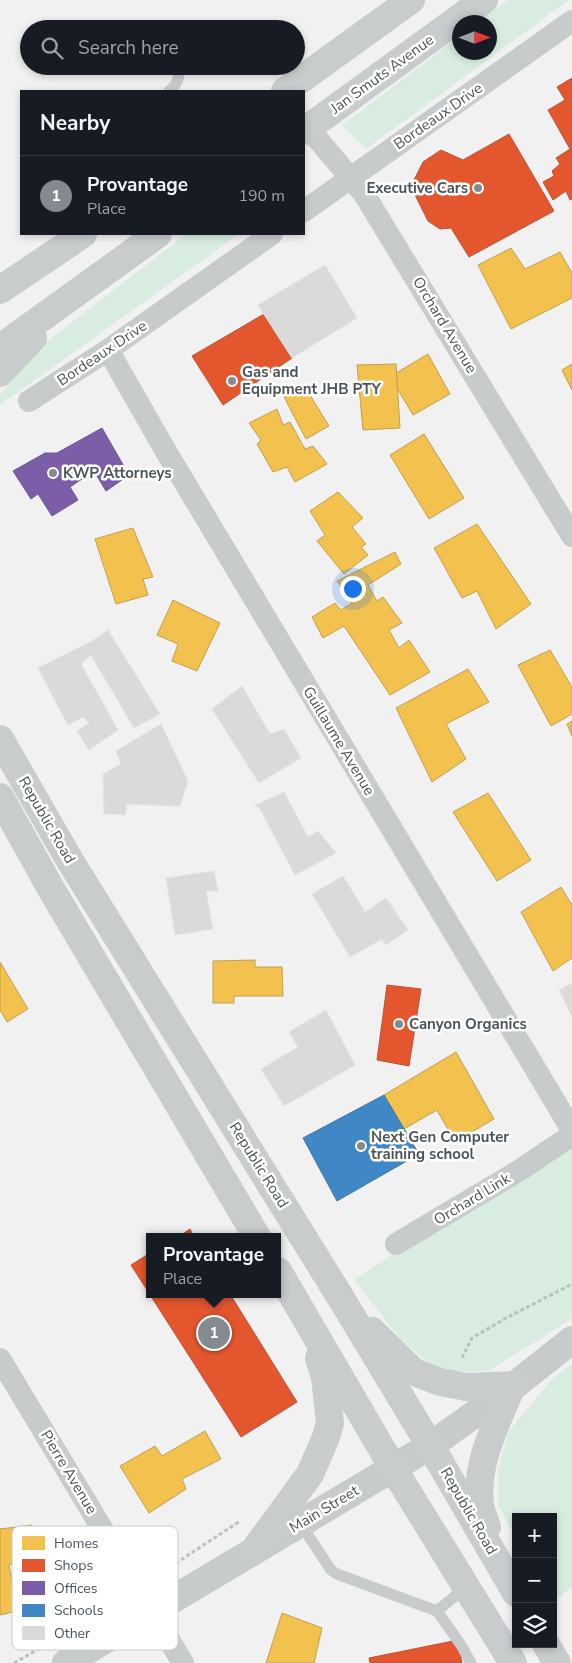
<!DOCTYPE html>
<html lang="en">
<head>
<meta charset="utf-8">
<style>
	:root { --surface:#171b24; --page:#20242c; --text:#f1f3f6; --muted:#9ea1a6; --line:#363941; --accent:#848a8f }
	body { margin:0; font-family:"Nunito Sans",sans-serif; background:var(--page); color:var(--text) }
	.controls { position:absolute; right:15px; bottom:15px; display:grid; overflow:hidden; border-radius:0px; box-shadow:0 2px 8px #0003 }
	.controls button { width:45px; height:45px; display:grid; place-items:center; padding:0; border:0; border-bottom:1px solid var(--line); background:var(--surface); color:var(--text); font:25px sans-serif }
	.compass { position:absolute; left:452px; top:15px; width:45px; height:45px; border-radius:50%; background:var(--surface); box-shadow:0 2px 8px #0003; rotate:90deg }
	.you { position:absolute; left:352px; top:588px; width:18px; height:18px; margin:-12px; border:4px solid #fff; border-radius:50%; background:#1a73e8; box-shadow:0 0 0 8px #1a73e833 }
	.badge { display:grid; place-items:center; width:32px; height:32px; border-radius:50%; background:var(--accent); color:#fff; font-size:16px; font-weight:700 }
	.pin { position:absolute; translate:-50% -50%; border:2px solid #fff; box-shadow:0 1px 5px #0006 }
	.popup { position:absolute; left:146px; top:1233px; width:135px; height:65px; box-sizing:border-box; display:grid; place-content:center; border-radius:0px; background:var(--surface); filter:drop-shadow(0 1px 4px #0005); font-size:16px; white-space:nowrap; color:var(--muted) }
	.popup b { font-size:19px; color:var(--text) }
	.popup::after { content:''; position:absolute; left:50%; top:100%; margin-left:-10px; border:10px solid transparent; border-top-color:var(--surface) }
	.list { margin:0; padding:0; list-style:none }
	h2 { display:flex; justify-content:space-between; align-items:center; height:65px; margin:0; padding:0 20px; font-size:21px }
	h2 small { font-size:16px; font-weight:400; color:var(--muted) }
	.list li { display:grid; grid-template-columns:32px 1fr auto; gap:15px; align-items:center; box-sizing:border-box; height:80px; padding:0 20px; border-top:1px solid var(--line) }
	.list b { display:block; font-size:19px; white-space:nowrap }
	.list p { margin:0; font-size:16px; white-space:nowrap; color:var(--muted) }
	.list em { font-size:16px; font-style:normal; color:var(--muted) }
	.icon { flex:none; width:28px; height:28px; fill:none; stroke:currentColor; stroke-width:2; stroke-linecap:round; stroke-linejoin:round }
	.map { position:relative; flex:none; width:572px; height:1663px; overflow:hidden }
	.search { position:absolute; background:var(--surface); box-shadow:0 2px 8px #0003; left:20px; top:20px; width:285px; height:55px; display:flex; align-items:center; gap:12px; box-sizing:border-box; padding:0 18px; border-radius:28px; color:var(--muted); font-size:19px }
	.panel { position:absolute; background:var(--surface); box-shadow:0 2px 8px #0003; left:20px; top:90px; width:285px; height:145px; border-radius:0px }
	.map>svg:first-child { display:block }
	.green { fill:#d8eddf }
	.homes { fill:#f2c14e; stroke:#c0a052 }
	.shops { fill:#e4572e; stroke:#b6563b }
	.offices { fill:#7b5ea7; stroke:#6c5b90 }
	.schools { fill:#3f88c5; stroke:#4278a5 }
	.building { fill:#dadadb; stroke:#e2e3e3 }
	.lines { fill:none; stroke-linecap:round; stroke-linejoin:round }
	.path { stroke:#b8c2be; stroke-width:3; stroke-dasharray:4 2.5; stroke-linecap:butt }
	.service { stroke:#c8cbcc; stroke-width:11 }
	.minor { stroke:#c8cbcc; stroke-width:22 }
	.tertiary { stroke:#c8cbcc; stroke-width:28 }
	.secondary { stroke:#c9cccd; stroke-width:28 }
	.poi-dot { fill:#848a8f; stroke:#fff; stroke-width:2 }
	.labels { text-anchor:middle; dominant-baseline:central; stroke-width:5; stroke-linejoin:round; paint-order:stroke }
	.street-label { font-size:15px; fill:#4a535a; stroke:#fff }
	.poi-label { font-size:15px; font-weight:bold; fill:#4a535a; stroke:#fff; text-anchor:start }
	.key { fill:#fff; stroke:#c9cbce; stroke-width:1 }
	.key-label { font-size:14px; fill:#4a535a }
</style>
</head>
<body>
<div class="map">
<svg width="572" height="1663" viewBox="0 0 572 1663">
	<rect width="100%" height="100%" fill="#f1f1f1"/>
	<!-- green -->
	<g class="green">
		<polygon points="508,0 569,0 366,149 342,125 459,37 460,52 490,52 490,22 478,22"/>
		<polygon points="187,234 239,234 0,405 0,395 41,346"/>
		<polygon points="572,1137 572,1318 537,1341 488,1371 438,1372 399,1337 354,1280"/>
		<polygon points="572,1364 572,1588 553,1600 553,1517 516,1517 516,1539 498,1505 498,1469 509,1431 552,1379"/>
	</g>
	<!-- homes -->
	<g class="homes">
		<polygon points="511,248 525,269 560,252 572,273 572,298 511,329 478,265"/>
		<polygon points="428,354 450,394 413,415 397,388 396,373"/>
		<polygon points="396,364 400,428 363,430 357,365"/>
		<polygon points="572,364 572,390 562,370"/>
		<polygon points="305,387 329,426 306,439 284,397"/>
		<polygon points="277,409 283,425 290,422 305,449 313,446 327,464 295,482 287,467 273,472 257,444 261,440 249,423"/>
		<polygon points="424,434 464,498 429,519 390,455"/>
		<polygon points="338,492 363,518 352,527 366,544 361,547 368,555 344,574 317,541 325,535 310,511"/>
		<polygon points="477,524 531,604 496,629 477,591 462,598 434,548"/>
		<polygon points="133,528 153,577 143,579 148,595 116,604 95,539"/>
		<polygon points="395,552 401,564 368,585 377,601 383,597 402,623 389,630 399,648 409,640 430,672 390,695 344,626 323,638 312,617 335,603 341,610 352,603 337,581"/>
		<polygon points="173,600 220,623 197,671 172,661 178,644 157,635"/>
		<polygon points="550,650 572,687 572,714 551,726 518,665"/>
		<polygon points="468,669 489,702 446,724 466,759 432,782 396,708"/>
		<polygon points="572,721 572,736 567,724"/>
		<polygon points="488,793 531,860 497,881 453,812"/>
		<polygon points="561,887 572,905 572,958 553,971 521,912"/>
		<polygon points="255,960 255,967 282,967 283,996 234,996 234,1003 213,1003 213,961"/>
		<polygon points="0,962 28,1009 7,1022 0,1010"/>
		<polygon points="456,1052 494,1119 455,1142 437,1110 404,1129 384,1095"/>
		<polygon points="205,1431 221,1459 182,1479 186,1489 149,1513 120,1466 155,1446 162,1456"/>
		<polygon points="32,1525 36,1559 9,1565 17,1611 0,1615 0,1529"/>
		<polygon points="282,1613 322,1628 314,1663 266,1663"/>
	</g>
	<!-- shops -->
	<g class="shops">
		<polygon points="572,78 572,199 570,200 566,191 553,200 543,182 554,176 552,171 560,164 556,158 570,149 548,110 565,100 557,87"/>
		<polygon points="509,134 554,211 469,257 451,228 440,229 428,221 416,197 414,180 423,162 441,150 463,160"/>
		<polygon points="264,314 292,358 223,405 192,356"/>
		<polygon points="387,985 421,989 409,1066 377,1060"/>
		<polygon points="190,1229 194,1237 178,1237"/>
		<polygon points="150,1253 150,1294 230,1294 297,1402 241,1437 131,1265"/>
		<polygon points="458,1640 462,1663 370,1663 369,1658"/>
	</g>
	<!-- offices -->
	<polygon class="offices" points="102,428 129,475 106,491 94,471 70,487 78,500 52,516 38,494 31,499 13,471 45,453 57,453"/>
	<!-- schools -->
	<polygon class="schools" points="384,1095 419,1154 337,1201 303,1138"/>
	<!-- building -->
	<g class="building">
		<polygon points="325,265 357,318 292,358 258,305"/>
		<polygon points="108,630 160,714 134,728 91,655 81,664 118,730 89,750 77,731 89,723 83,717 68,725 38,668 92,641"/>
		<polygon points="242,686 270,734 284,729 301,758 259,783 212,709"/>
		<polygon points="161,724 188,781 180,806 127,804 125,815 104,814 103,774 121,764 116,751"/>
		<polygon points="284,792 308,837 318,831 336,853 295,875 259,807 254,806"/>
		<polygon points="214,871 218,891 206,891 213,929 175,935 166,878"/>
		<polygon points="343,876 365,912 386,898 408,930 386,945 382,939 350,957 312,894"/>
		<polygon points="572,983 572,1017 559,990"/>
		<polygon points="326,1010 355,1065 284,1106 261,1069 298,1047 289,1032"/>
	</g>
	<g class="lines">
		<!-- path -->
		<g class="path">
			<polyline points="462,1358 472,1338 508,1317 572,1284"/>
			<polyline points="170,1567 240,1521"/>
			<polyline points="14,1663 44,1646"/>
		</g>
		<!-- service -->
		<g class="service">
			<path d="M 169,91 C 177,85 181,77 177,66"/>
			<polyline points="300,1523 331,1570 337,1574 437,1611 461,1645 471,1663"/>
			<polyline points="437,1611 466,1587"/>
		</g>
		<!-- minor -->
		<g class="minor">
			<polyline points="304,123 364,194 572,536"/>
			<polyline points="304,211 572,21"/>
			<polyline points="108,350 164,448 572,1130"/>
			<polyline points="29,401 108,350 272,234"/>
			<polyline points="396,1244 520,1170 572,1135"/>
			<polyline points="0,1359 183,1663"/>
		</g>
		<!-- tertiary -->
		<polyline class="tertiary" points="66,1663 430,1446 515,1385 572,1340"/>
		<!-- secondary -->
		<g class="secondary">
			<polyline points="285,91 411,0"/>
			<polyline points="304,131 484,0"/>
			<polyline points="0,290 83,234"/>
			<polyline points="0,348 158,234"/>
			<polyline points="0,373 33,338"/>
			<polyline points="0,739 69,859 347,1308 441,1464 516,1593"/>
			<polyline points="0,797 50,887 257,1237"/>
			<polyline points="278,1271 393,1468 513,1663"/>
			<polyline points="372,1331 414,1372 440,1382 467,1387 515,1385"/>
			<path d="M 487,1527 C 485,1520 481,1512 480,1505 C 475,1463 496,1425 511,1388"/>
			<polyline points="255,1549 310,1474 326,1437 330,1423 325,1377 319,1358"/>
			<polyline points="546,1644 557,1663"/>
		</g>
	</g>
	<!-- markers -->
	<g class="poi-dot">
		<circle cx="478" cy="188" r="5"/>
		<circle cx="232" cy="381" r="5"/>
		<circle cx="53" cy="473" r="5"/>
		<circle cx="399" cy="1024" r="5"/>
		<circle cx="361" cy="1146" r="5"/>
	</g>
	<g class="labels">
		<!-- street labels -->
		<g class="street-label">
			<text transform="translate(382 74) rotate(-36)">Jan Smuts Avenue</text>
			<text transform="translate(438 116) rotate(-35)">Bordeaux Drive</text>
			<text transform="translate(445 325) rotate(59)">Orchard Avenue</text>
			<text transform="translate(102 353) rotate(-34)">Bordeaux Drive</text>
			<text transform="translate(339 741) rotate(59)">Guillaume Avenue</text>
			<text transform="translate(47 820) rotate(60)">Republic Road</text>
			<text transform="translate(259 1165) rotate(58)">Republic Road</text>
			<text transform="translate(472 1199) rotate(-31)">Orchard Link</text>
			<text transform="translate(69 1472) rotate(59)">Pierre Avenue</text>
			<text transform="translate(324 1509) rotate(-31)">Main Street</text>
			<text transform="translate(469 1511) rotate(60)">Republic Road</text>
		</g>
		<!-- poi labels -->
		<g class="poi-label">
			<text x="468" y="188" text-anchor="end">Executive Cars</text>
			<text x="242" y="372">Gas and<tspan x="242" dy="17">Equipment JHB PTY</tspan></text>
			<text x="63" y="473">KWP Attorneys</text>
			<text x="409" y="1024">Canyon Organics</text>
			<text x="371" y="1137">Next Gen Computer<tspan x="371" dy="17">training school</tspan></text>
		</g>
	</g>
	<!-- legend -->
	<rect x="12" y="1526" width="166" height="124" rx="8" class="key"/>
	<rect x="22" y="1536" width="23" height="14" fill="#f2c14e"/>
	<rect x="22" y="1559" width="23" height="13" fill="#e4572e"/>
	<rect x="22" y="1581" width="23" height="14" fill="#7b5ea7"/>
	<rect x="22" y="1604" width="23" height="13" fill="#3f88c5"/>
	<rect x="22" y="1626" width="23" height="14" fill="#dadadb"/>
	<g class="key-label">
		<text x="54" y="1548">Homes</text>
		<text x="54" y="1570">Shops</text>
		<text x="54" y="1593">Offices</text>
		<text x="54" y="1615">Schools</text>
		<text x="54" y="1638">Other</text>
	</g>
</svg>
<div class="controls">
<button>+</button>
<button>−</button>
<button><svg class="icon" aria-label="layers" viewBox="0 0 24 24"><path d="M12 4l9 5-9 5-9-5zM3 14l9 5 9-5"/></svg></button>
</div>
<svg class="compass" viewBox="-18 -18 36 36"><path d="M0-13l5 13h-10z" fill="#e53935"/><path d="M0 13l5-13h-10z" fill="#9ea1a6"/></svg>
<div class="you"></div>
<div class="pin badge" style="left:214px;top:1333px">1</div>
<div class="popup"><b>Provantage</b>Place</div>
<div class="search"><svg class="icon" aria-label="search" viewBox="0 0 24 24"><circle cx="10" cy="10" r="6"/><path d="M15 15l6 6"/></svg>Search here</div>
<section class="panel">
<h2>Nearby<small></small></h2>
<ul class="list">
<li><span class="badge">1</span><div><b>Provantage</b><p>Place</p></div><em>190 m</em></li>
</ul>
</section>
</div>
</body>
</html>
